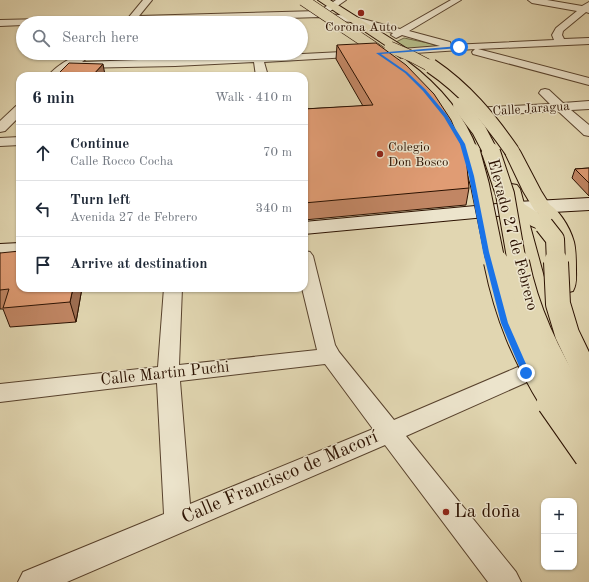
<!DOCTYPE html>
<html lang="en">
<head>
<meta charset="utf-8">
<style>
	:root { --surface:#fff; --page:#f6f6f7; --text:#1f2937; --muted:#747a83; --line:#e0e1e3 }
	body { margin:0; font-family:"Old Standard TT",serif; background:var(--page); color:var(--text) }
	.controls { position:absolute; right:12px; bottom:12px; display:grid; overflow:hidden; border-radius:8px; box-shadow:0 1px 3px #0004 }
	.controls button { width:36px; height:36px; display:grid; place-items:center; padding:0; border:0; border-bottom:1px solid var(--line); background:var(--surface); color:var(--text); font:20px sans-serif }
	.stop { position:absolute; width:12px; height:12px; margin:-9px; border:3px solid #1a73e8; border-radius:50%; background:#fff }
	.stop.end { background:#1a73e8; border-color:#fff; box-shadow:0 1px 4px #0008 }
	.list { margin:0; padding:0; list-style:none }
	h2 { display:flex; justify-content:space-between; align-items:center; height:52px; margin:0; padding:0 16px; font-size:17px }
	h2 small { font-size:13px; font-weight:400; color:var(--muted) }
	.list li { display:grid; grid-template-columns:26px 1fr auto; gap:12px; align-items:center; box-sizing:border-box; height:56px; padding:0 16px; border-top:1px solid var(--line) }
	.list b { display:block; font-size:15px; white-space:nowrap }
	.list p { margin:0; font-size:13px; white-space:nowrap; color:var(--muted) }
	.list em { font-size:13px; font-style:normal; color:var(--muted) }
	.icon { flex:none; width:22px; height:22px; fill:none; stroke:currentColor; stroke-width:2; stroke-linecap:round; stroke-linejoin:round }
	.map { position:relative; flex:none; width:589px; height:582px; overflow:hidden }
	.search { position:absolute; background:var(--surface); box-shadow:0 1px 3px #0004; left:16px; top:16px; width:292px; height:44px; display:flex; align-items:center; gap:10px; box-sizing:border-box; padding:0 14px; border-radius:22px; color:var(--muted); font-size:15px }
	.panel { position:absolute; background:var(--surface); box-shadow:0 1px 3px #0004; left:16px; top:72px; width:292px; height:220px; border-radius:12px }
	.map>svg:first-child { display:block }
	.green { fill:#b6bd89; stroke:#706745 }
	.lines { fill:none; stroke-linecap:round; stroke-linejoin:round }
	.street-casing { stroke:#58422d; stroke-width:2 }
	.secondary-casing { stroke:#2b1101; stroke-width:2 }
	.primary-casing { stroke:#2b1101; stroke-width:2 }
	.highway-casing { stroke:#2b1101; stroke-width:2 }
	.street { fill:#ece4cc; fill-rule:evenodd }
	.secondary { fill:#ece4cc; fill-rule:evenodd }
	.primary { fill:#e1d6b1; fill-rule:evenodd }
	.highway { fill:#e1d6b1; fill-rule:evenodd }
	.highway-bridge-far4-casing { stroke:#2b1101; stroke-width:12; stroke-linecap:butt }
	.highway-bridge-far3-casing { stroke:#2b1101; stroke-width:16; stroke-linecap:butt }
	.highway-bridge-far2-casing { stroke:#2b1101; stroke-width:20; stroke-linecap:butt }
	.highway-bridge-far1-casing { stroke:#2b1101; stroke-width:26; stroke-linecap:butt }
	.highway-bridge-casing { stroke:#2b1101; stroke-width:32; stroke-linecap:butt }
	.highway-bridge-far4 { stroke:#e1d6b1; stroke-width:11 }
	.highway-bridge-far3 { stroke:#e1d6b1; stroke-width:14 }
	.highway-bridge-far2 { stroke:#e1d6b1; stroke-width:18 }
	.highway-bridge-far1 { stroke:#e1d6b1; stroke-width:24 }
	.highway-bridge { stroke:#e1d6b1; stroke-width:30 }
	.wall { fill:#c18664; stroke:#2b1101 }
	.shaded-wall { fill:#9d6d51; stroke:#2b1101 }
	.building { fill:#e09c74; stroke:#2b1101 }
	.route { fill:#1a73e8 }
	.poi-dot { fill:#8f2418; stroke:#ece4cc; stroke-width:1.5 }
	.labels { text-anchor:middle; dominant-baseline:central; stroke-width:3; stroke-linejoin:round; paint-order:stroke }
	.far-poi-label { font-size:13px; fill:#2b1101; stroke:#ece4cc }
	.far-street-label { font-size:13px; fill:#2b1101; stroke:#ece4cc }
	.street-label { font-size:16px; fill:#2b1101; stroke:#ece4cc }
	.near-street-label { font-size:19px; fill:#2b1101; stroke:#ece4cc }
	.near-poi-label { font-size:19px; fill:#2b1101; stroke:#ece4cc; text-anchor:start }
</style>
</head>
<body>
<div class="map">
<svg width="589" height="582" viewBox="0 0 589 582">
	<rect width="100%" height="100%" fill="#e1d6b1"/>
	<filter id="stains"><feTurbulence type="fractalNoise" baseFrequency=".005" numOctaves="4"/><feColorMatrix values="0 0 0 0 .2 0 0 0 0 .09 0 0 0 0 .02 0 0 0 .5 -.17"/></filter>
	<radialGradient id="worn" r=".72"><stop offset=".6" stop-color="#630" stop-opacity="0"/><stop offset="1" stop-color="#630" stop-opacity=".3"/></radialGradient>
	<!-- green -->
	<polygon class="green" points="404,38 442,46 407,49 394,43"/>
	<g class="lines">
		<!-- street casing -->
		<g class="street-casing">
			<g id="street">
				<polygon points="143,0 152,0 139,16 319,11 336,0 346,0 326,14 352,16 400,29 451,0 461,0 409,31 450,42 451,45 554,40 552,35 556,28 577,11 532,3 528,0 547,0 582,6 589,2 589,13 586,12 563,31 562,35 564,39 589,38 589,44 478,49 589,78 589,85 473,54 472,52 475,49 385,55 384,53 385,51 389,50 440,46 402,35 396,38 391,35 393,33 352,22 324,20 320,17 133,23 23,23 23,25 0,26 0,20 129,17"/>
				<path d="M 362,51 L 367,54 L 366,56 L 264,62 L 268,76 L 256,76 L 254,62 L 175,66 L 77,68 L 73,67 L 61,76 L 48,76 C 57,65 76,53 90,53 L 91,55 L 82,62 L 252,56 L 252,53 L 262,53 L 263,56 Z"/>
				<polygon points="545,89 549,90 563,103 589,101 589,109 571,110 589,125 589,136 584,135 558,111 474,116 470,115 468,112 470,109 474,108 550,104 539,93 541,90"/>
				<polygon points="20,105 20,116 5,131 0,132 0,121 16,106"/>
				<polygon points="20,137 20,145 0,146 0,138"/>
				<path d="M 304,251 L 310,252 L 313,256 L 335,345 L 339,352 L 394,420 L 518,367 L 526,365 L 534,367 L 537,373 L 534,379 L 406,436 L 516,572 L 521,582 L 488,582 L 385,445 L 67,582 L 18,582 L 23,572 L 164,514 L 157,383 L 0,402 L 0,384 L 158,367 L 164,288 L 182,288 L 179,365 L 317,350 L 302,288 L 304,288 ZM 325,364 L 373,429 L 190,504 L 180,381 Z"/>
			</g>
		</g>
		<!-- secondary casing -->
		<g class="secondary-casing">
			<g id="secondary">
				<polygon points="589,198 589,210 517,214 304,234 304,222 517,202"/>
				<polygon points="20,243 20,255 0,256 0,244"/>
			</g>
		</g>
		<!-- primary casing -->
		<g class="primary-casing">
			<g id="primary">
				<polygon points="318,0 330,0 417,55 419,58 417,61 409,61"/>
				<polygon points="511,184 517,185 520,189 547,288 579,361 576,367 567,370 558,367 525,288 502,189 505,185"/>
				<path d="M 542,201 C 557,205 570,227 574,242 C 576,251 576,260 576,270 C 576,277 577,284 573,291 L 565,293 L 557,291 L 554,286 L 554,243 L 548,226 L 533,207 L 535,203 Z"/>
			</g>
		</g>
		<!-- highway casing -->
		<g class="highway-casing">
			<g id="highway">
				<polygon points="512,146 518,148 520,151 541,191 551,207 549,211 542,213 535,211 523,191 504,151 506,148"/>
				<path d="M 517,202 L 524,204 L 551,221 L 554,225 L 551,229 C 536,233 523,220 510,212 L 508,208 L 510,204 Z"/>
			</g>
		</g>
		<!-- street -->
		<use href="#street" class="street"/>
		<!-- secondary -->
		<use href="#secondary" class="secondary"/>
		<!-- primary -->
		<use href="#primary" class="primary"/>
		<!-- highway -->
		<use href="#highway" class="highway"/>
		<!-- highway-bridge-far4 casing -->
		<g class="highway-bridge-far4-casing">
			<g id="highway-bridge-far4">
				<polyline points="303,0 403,67"/>
				<polyline points="390,47 411,56 432,67"/>
			</g>
		</g>
		<!-- highway-bridge-far3 casing -->
		<g class="highway-bridge-far3-casing">
			<g id="highway-bridge-far3">
				<path d="M 402,66 C 433,89 458,116 471,153"/>
				<path d="M 431,66 C 465,89 489,118 512,151"/>
				<polyline points="460,105 479,130 491,153"/>
			</g>
		</g>
		<!-- highway-bridge-far2 casing -->
		<g class="highway-bridge-far2-casing">
			<g id="highway-bridge-far2">
				<polyline points="471,152 480,185 496,263"/>
				<polyline points="491,152 505,194 517,263"/>
				<polyline points="544,225 555,239 556,263"/>
			</g>
		</g>
		<!-- highway-bridge-far1 casing -->
		<g class="highway-bridge-far1-casing">
			<g id="highway-bridge-far1">
				<path d="M 496,262 C 507,316 524,356 553,403"/>
				<path d="M 517,262 C 527,312 550,360 578,403"/>
				<polyline points="556,262 558,304 567,334 589,380"/>
			</g>
		</g>
		<!-- highway-bridge casing -->
		<g class="highway-bridge-casing">
			<g id="highway-bridge">
				<polyline points="552,402 589,455"/>
				<polyline points="577,402 589,419"/>
			</g>
		</g>
		<!-- highway-bridge-far4 -->
		<use href="#highway-bridge-far4" class="highway-bridge-far4"/>
		<!-- highway-bridge-far3 -->
		<use href="#highway-bridge-far3" class="highway-bridge-far3"/>
		<!-- highway-bridge-far2 -->
		<use href="#highway-bridge-far2" class="highway-bridge-far2"/>
		<!-- highway-bridge-far1 -->
		<use href="#highway-bridge-far1" class="highway-bridge-far1"/>
		<!-- highway-bridge -->
		<use href="#highway-bridge" class="highway-bridge"/>
	</g>
	<!-- wall -->
	<g class="wall">
		<polygon points="337,45 469,188 466,205 304,220 304,109 363,106 336,59"/>
		<polygon points="589,168 589,196 572,178 575,169"/>
		<polygon points="0,253 82,288 76,322 10,327 3,309 0,309"/>
	</g>
	<!-- shaded-wall -->
	<g class="shaded-wall">
		<polygon points="103,64 105,75 104,76 92,76"/>
		<polygon points="73,288 82,288 76,322 70,302"/>
	</g>
	<!-- building -->
	<g class="building">
		<polygon points="376,43 406,65 434,94 451,120 466,156 469,188 304,203 304,109 373,105 337,45"/>
		<polygon points="69,63 103,64 92,76 56,76"/>
		<polygon points="589,168 589,183 575,169"/>
		<polygon points="20,251 20,288 73,288 70,302 3,308 9,289 0,290 0,253"/>
	</g>
	<!-- route -->
	<polygon class="route" points="459,46 460,48 381,54 407,72 425,89 447,115 465,144 474,176 489,252 508,323 530,373 526,375 522,373 501,323 483,252 469,176 460,144 444,117 423,91 405,73 376,53"/>
	<!-- markers -->
	<g class="poi-dot">
		<circle cx="361" cy="13" r="4"/>
		<circle cx="380" cy="154" r="4"/>
		<circle cx="446" cy="512" r="4"/>
	</g>
	<g class="labels">
		<!-- far-poi labels -->
		<g class="far-poi-label">
			<text x="361" y="27">Corona Auto</text>
			<text x="388" y="147" text-anchor="start">Colegio<tspan x="388" dy="15">Don Bosco</tspan></text>
		</g>
		<!-- far-street labels -->
		<g class="far-street-label">
			<text transform="translate(531 109) rotate(-4)">Calle Jaragua</text>
		</g>
		<!-- street labels -->
		<g class="street-label">
			<text transform="translate(512 235) rotate(75)">Elevado 27 de Febrero</text>
			<text transform="translate(165 374) rotate(-6)">Calle Martin Puchi</text>
		</g>
		<!-- near-street labels -->
		<g class="near-street-label">
			<text transform="translate(280 478) rotate(-23)">Calle Francisco de Macorí</text>
		</g>
		<!-- near-poi labels -->
		<g class="near-poi-label">
			<text x="454" y="512">La doña</text>
		</g>
	</g>
	<rect width="100%" height="100%" filter="url(#stains)"/>
	<rect width="100%" height="100%" fill="url(#worn)"/>
</svg>
<div class="controls">
<button>+</button>
<button>−</button>
</div>
<div class="stop" style="left:459px;top:47px"></div>
<div class="stop end" style="left:526px;top:373px"></div>
<div class="search"><svg class="icon" aria-label="search" viewBox="0 0 24 24"><circle cx="10" cy="10" r="6"/><path d="M15 15l6 6"/></svg>Search here</div>
<section class="panel">
<h2>6 min<small>Walk · 410 m</small></h2>
<ul class="list">
<li><svg class="icon" aria-label="ahead" viewBox="0 0 24 24"><path d="M12 20V5M6 11l6-6 6 6"/></svg><div><b>Continue</b><p>Calle Rocco Cocha</p></div><em>70 m</em></li>
<li><svg class="icon" aria-label="left" viewBox="0 0 24 24"><path d="M17 20v-9H6M10 6l-5 5 5 5"/></svg><div><b>Turn left</b><p>Avenida 27 de Febrero</p></div><em>340 m</em></li>
<li><svg class="icon" aria-label="arrive" viewBox="0 0 24 24"><path d="M6 21V4h12l-3 4 3 4H6"/></svg><div><b>Arrive at destination</b></div></li>
</ul>
</section>
</div>
</body>
</html>
